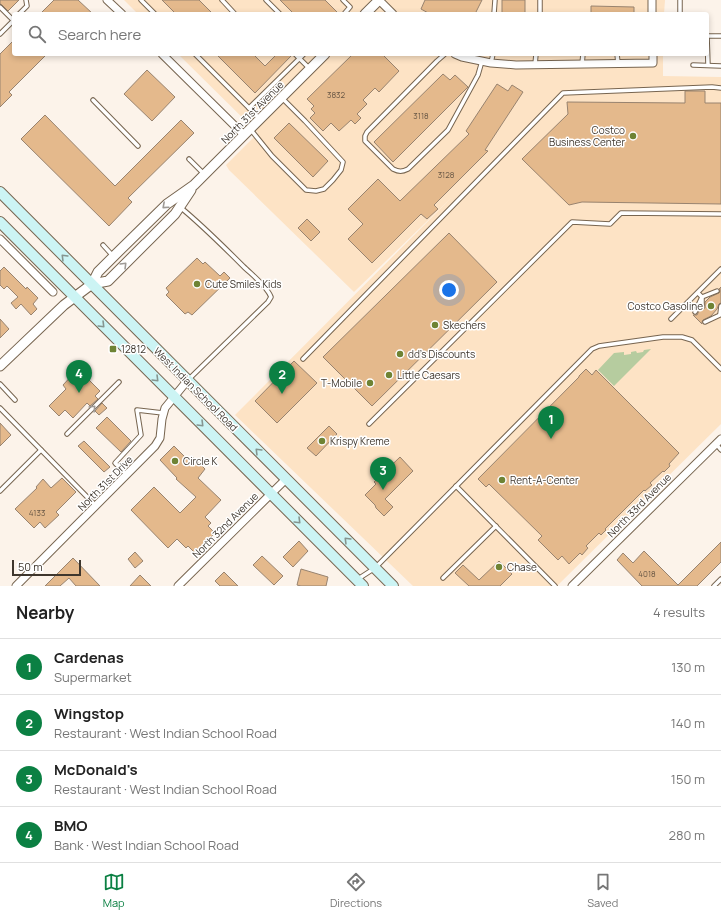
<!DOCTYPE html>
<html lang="en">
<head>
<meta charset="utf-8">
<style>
	:root { --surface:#fff; --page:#f6f6f6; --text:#222; --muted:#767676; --line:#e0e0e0; --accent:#0b8043 }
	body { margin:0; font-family:Manrope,sans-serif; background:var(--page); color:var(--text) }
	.scale { position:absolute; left:12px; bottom:10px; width:69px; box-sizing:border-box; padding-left:4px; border:2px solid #3e362d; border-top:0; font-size:11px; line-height:14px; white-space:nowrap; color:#3e362d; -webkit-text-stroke:3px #fff; paint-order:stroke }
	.you { position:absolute; left:449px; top:290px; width:14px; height:14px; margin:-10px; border:3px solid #fff; border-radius:50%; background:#1a73e8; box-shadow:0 0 0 6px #1a73e833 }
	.badge { display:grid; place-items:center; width:26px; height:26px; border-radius:50%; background:var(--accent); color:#fff; font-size:13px; font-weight:700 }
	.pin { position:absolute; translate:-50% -33px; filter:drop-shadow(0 1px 2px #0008) }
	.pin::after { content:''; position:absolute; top:21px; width:14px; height:12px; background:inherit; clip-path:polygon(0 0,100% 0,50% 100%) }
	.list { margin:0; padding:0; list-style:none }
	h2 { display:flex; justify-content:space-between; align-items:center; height:52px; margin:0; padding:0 16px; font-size:17px }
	h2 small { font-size:13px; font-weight:400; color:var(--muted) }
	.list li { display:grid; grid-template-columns:26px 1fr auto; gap:12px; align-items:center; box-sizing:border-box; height:56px; padding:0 16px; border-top:1px solid var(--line) }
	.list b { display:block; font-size:15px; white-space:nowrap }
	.list p { margin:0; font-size:13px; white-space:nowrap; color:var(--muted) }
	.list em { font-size:13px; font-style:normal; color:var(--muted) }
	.icon { flex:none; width:22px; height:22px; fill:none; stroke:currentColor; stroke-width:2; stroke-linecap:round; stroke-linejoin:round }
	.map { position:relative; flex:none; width:721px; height:586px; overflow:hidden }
	.search { position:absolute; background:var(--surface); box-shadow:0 2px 6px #0003; left:12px; right:12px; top:12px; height:44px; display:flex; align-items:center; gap:10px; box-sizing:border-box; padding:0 14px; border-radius:4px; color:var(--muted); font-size:15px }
	.sheet { height:276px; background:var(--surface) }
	nav { display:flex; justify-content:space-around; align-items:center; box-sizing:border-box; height:56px; border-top:1px solid var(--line); background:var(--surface); font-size:11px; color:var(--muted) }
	nav a { display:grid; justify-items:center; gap:2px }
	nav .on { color:var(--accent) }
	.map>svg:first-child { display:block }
	.built { fill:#fde3c5 }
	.green { fill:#b6cc9f }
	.building { fill:#e4b98c; stroke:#98836f }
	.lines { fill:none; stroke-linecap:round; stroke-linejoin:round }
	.service-casing { stroke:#776550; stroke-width:5.5 }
	.minor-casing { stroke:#776550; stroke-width:9 }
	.tertiary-casing { stroke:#776550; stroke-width:11 }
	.secondary-casing { stroke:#776550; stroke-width:12 }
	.service { stroke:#fff; stroke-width:3.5 }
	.minor { stroke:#fff; stroke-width:7 }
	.tertiary { stroke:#fff; stroke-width:9 }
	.secondary { stroke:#ccf4f4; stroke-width:10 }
	.oneway { stroke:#9e9a96 }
	.oneway2 { stroke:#859590 }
	.poi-dot { fill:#6e8334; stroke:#fff; stroke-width:1.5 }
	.labels { text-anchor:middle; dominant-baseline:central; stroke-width:3; stroke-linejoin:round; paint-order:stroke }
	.number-label { font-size:8px; fill:#685745 }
	.street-label { font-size:10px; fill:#3e362d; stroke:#fff }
	.poi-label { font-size:10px; fill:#3e362d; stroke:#fff; text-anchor:start }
</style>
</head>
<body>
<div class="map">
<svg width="721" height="586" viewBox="0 0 721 586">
	<rect width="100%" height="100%" fill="#fcf3ea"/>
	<!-- built -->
	<g class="built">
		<polygon points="124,0 665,0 664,14 138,14"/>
		<polygon points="178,54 663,54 663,76 721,77 721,424 557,586 413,586 235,415 452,197 354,292 229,170 226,165 258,133"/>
	</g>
	<!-- green -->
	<polygon class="green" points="651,349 614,386 598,370 614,353 624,352 624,355 631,354 631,352 636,351 637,353 643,352 644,350"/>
	<!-- building -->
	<g class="building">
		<polygon points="0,0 19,0 8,11 2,5 0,4"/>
		<polygon points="54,0 78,0 93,14 40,14"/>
		<polygon points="162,0 199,0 213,14 176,14"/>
		<polygon points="280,0 325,0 339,14 294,14"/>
		<polygon points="425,0 482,0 475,14 430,14 421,9"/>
		<rect x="502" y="0" width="23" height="14"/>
		<polygon points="591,6 634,7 634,14 591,14"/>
		<polygon points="14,40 14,54 47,54 9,92 12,95 0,107 0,54"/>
		<polygon points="216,54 253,54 265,66 277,54 292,54 292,55 255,93"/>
		<polygon points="353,54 382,54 399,71 379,92 375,88 363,100 367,104 357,114 361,118 355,124 351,120 339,131 331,123 323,131 310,118 315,113 311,109 314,106 307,99"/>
		<polygon points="147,70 175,97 152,121 124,94"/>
		<polygon points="443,74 450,80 455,75 468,87 393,162 374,142"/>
		<polygon points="497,84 508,91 512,85 523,92 485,150 488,151 434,205 438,209 427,219 421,214 372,263 348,239 363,224 348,209 378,179 400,201 469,134 466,131"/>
		<polygon points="685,91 705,91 705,103 721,103 721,204 582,202 569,205 522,159 568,114 567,102 685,103"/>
		<polygon points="45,115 115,186 181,120 194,133 128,198 132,202 109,226 21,139"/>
		<polygon points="289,123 328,161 313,177 274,138"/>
		<polygon points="307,219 320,232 311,241 298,228"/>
		<polygon points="449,233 497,282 372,406 323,357"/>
		<polygon points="197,258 203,264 205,262 220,276 224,272 230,278 192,315 188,312 185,314 166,295 169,292 166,288"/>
		<polygon points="4,267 26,289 27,287 38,298 33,304 37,309 31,315 21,304 16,309 11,303 18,297 7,286 4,289 0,285 0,271"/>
		<polygon points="721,287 721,303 719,304 717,309 711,316 703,320 702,322 702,324 693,315 697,315 700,309 702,309 705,308 705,302 710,297 719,293 720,291 719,289"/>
		<polygon points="0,319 9,329 0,338"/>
		<polygon points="294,361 317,383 277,423 255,401"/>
		<polygon points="586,369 592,375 596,370 679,453 669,464 670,466 664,472 663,471 650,483 652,485 645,491 644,490 605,529 606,530 601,535 599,533 586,546 588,548 582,555 580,553 569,564 562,556 558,560 538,540 542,536 489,484 486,487 478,479 579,377 579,376"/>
		<polygon points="75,372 81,378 84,375 100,391 95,396 98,399 90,406 87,403 73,418 65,410 59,416 49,406 66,389 63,385"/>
		<polygon points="102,403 107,408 99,415 95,411"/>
		<polygon points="107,417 131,441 121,452 96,428"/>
		<polygon points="0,423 11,435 0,446"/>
		<polygon points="329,426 337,434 316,456 307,448"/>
		<polygon points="84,441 110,467 104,472 78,446"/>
		<polygon points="174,446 189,461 193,457 205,469 198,478 221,500 205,517 211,523 208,526 215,533 195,553 188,546 186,548 177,539 168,548 131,510 154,487 180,513 196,497 176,479 177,478 160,460"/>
		<polygon points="400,457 413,471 385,499 393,507 384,516 376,508 375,505 365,495 376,484 374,482"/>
		<polygon points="62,478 76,492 56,512 59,515 45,528 40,522 34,528 15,509 37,488 36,487 43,479 51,488"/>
		<polygon points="299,541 308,551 293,567 283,557"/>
		<polygon points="721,542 721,562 697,586 642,586 617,560 623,553 633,563 644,551 678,585"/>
		<polygon points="135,552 143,561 135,568 128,559"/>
		<polygon points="262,556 283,576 274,585 253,565"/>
		<polygon points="73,558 100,586 76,586 69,578 60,586 45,586"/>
		<polygon points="499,561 512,574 500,586 469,586 455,573 463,565 479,580"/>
		<polygon points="301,569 328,577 326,586 301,586 297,585"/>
		<polygon points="224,572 238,586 220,586 215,581"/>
		<polygon points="140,575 151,586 130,586"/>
	</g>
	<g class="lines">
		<!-- service casing -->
		<g class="service-casing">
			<g id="service">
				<polyline points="141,0 155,14"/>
				<polyline points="222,0 235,14"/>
				<polyline points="266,0 280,14"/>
				<polyline points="343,0 350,7 344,14"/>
				<polyline points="540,0 540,14"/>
				<polyline points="0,7 13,20"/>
				<polyline points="19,14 27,6 26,0"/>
				<polyline points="494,14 495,0"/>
				<polyline points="680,14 680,0"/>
				<polyline points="0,34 14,20"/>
				<polyline points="707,36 708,65"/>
				<polyline points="707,36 721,36"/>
				<polyline points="195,54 249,108 304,54"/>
				<polyline points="295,54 309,68"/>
				<path d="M 445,54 L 437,61 L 367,132 L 365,136 L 365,141 L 393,169 C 399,172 402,172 408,169 L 448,130 L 478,75 L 482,61"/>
				<polyline points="617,54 618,63"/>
				<polyline points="491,63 493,54"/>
				<polyline points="582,64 583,54"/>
				<polyline points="535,65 536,54"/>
				<polyline points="693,65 721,66"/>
				<polyline points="93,100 138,146"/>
				<polyline points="249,108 259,118"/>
				<polyline points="251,130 272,156 306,190 316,191 324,189 333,180 341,170 343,162 305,121 282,98"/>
				<polyline points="189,159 204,174"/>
				<path d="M 180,207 C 202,225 222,245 243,266 C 251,274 267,286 271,297 L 268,302 L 188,380"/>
				<polyline points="103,245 113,256"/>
				<polyline points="698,293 702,297 702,306"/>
				<polyline points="695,312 702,297 717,291"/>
				<polyline points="720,314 721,306"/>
				<polyline points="671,319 721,269"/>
				<polyline points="705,322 720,315 721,313"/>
				<polyline points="303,359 563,93 712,87 721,88"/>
				<polyline points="0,384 15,400"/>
				<polyline points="0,408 96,506"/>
				<polyline points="369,424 572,222 610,224 621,213 721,214"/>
				<polyline points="67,434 119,382"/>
				<polyline points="716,444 721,450"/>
				<polyline points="127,475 115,463 141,435 137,410 163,413"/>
				<polyline points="456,486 555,586"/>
				<polyline points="0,491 41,450"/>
				<polyline points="443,578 496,526"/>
				<polyline points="358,579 375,568 592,349 599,346 663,337 682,337 692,340 721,369"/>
				<polyline points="714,586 721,579"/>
			</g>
		</g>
		<!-- minor casing -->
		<g class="minor-casing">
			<g id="minor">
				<polyline points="107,0 122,14"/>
				<polyline points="379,0 393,14"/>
				<polyline points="652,0 652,14"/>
				<polyline points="162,54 244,135"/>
				<polyline points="455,54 462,57 491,63 516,65 653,63 653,54"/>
				<polyline points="0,239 53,292"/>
				<polyline points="16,586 155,446 160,438 162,419 165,408 187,381"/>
				<polyline points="178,586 286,479"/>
				<polyline points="572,586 721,439"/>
			</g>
		</g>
		<!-- tertiary casing -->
		<g class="tertiary-casing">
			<g id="tertiary">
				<polyline points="365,14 379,0"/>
				<polyline points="92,284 98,272 114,256 167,204 194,185 325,54"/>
				<polyline points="0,366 64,305 92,284 108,281 175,214 191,190"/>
			</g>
		</g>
		<!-- secondary casing -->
		<g class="secondary-casing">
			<g id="secondary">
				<polyline points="0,192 393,586"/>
				<polyline points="0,222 363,586"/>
			</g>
		</g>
		<!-- service -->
		<use href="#service" class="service"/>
		<!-- minor -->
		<use href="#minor" class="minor"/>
		<!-- tertiary -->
		<use href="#tertiary" class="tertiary"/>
		<!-- secondary -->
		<use href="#secondary" class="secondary"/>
	</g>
	<!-- one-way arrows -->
	<defs><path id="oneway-chevron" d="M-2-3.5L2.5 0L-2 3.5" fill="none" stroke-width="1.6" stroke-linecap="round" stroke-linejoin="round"/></defs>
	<g class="oneway">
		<use href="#oneway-chevron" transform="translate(165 206) rotate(138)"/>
		<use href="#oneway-chevron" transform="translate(124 265) rotate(-45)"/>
		<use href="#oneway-chevron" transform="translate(93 408) rotate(-45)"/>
	</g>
	<g class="oneway2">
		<use href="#oneway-chevron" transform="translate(64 257) rotate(-135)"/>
		<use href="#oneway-chevron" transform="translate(102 325) rotate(45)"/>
		<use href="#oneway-chevron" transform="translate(156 379) rotate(45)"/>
		<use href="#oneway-chevron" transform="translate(201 424) rotate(45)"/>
		<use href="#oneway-chevron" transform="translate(258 451) rotate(-135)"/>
		<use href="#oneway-chevron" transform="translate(298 521) rotate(45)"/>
		<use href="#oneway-chevron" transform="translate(347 540) rotate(-135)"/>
	</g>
	<!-- markers -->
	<g class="poi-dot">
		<circle cx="633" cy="136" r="4"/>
		<circle cx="197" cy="284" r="4"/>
		<circle cx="711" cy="306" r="4"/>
		<circle cx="435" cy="325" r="4"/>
		<rect x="109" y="345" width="8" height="8" rx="2"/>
		<circle cx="400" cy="354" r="4"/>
		<circle cx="389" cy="375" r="4"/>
		<circle cx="370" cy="383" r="4"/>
		<circle cx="322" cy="441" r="4"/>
		<circle cx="175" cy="461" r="4"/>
		<circle cx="502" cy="480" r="4"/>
		<circle cx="499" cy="567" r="4"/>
	</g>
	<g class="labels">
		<!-- number labels -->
		<g class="number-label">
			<text x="336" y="94">3832</text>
			<text x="421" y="115">3118</text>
			<text x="446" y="174">3128</text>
			<text x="37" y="512">4133</text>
			<text x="647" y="573">4018</text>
		</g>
		<!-- street labels -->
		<g class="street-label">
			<text transform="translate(252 112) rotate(-45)">North 31st Avenue</text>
			<text transform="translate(196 389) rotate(45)">West Indian School Road</text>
			<text transform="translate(105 483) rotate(-45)">North 31st Drive</text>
			<text transform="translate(639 505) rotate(-45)">North 33rd Avenue</text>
			<text transform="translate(225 525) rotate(-45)">North 32nd Avenue</text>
		</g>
		<!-- poi labels -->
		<g class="poi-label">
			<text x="625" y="130" text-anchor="end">Costco<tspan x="625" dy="12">Business Center</tspan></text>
			<text x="205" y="284">Cute Smiles Kids</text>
			<text x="703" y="306" text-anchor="end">Costco Gasoline</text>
			<text x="443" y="325">Skechers</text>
			<text x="121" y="349">12812</text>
			<text x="408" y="354">dd's Discounts</text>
			<text x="397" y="375">Little Caesars</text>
			<text x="362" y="383" text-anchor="end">T-Mobile</text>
			<text x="330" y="441">Krispy Kreme</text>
			<text x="183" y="461">Circle K</text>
			<text x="510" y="480">Rent-A-Center</text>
			<text x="507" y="567">Chase</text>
		</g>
	</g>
</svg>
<div class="scale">50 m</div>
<div class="you"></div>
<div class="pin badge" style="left:551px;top:439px">1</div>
<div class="pin badge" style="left:282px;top:394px">2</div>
<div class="pin badge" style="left:383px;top:490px">3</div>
<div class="pin badge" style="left:79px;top:393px">4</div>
<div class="search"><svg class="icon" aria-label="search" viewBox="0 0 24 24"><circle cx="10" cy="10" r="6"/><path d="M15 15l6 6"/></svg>Search here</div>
</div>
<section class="sheet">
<h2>Nearby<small>4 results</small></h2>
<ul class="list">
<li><span class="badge">1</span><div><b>Cardenas</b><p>Supermarket</p></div><em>130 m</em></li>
<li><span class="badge">2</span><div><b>Wingstop</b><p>Restaurant · West Indian School Road</p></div><em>140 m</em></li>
<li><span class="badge">3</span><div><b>McDonald's</b><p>Restaurant · West Indian School Road</p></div><em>150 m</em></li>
<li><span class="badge">4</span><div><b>BMO</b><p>Bank · West Indian School Road</p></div><em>280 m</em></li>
</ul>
</section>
<nav>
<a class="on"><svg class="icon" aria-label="map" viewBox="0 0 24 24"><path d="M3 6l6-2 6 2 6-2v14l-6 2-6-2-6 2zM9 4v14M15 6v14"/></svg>Map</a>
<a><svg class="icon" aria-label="directions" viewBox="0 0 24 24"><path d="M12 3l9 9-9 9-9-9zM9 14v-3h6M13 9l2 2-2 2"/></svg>Directions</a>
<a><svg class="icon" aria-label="saved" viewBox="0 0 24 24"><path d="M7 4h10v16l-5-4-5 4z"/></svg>Saved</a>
</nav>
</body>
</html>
